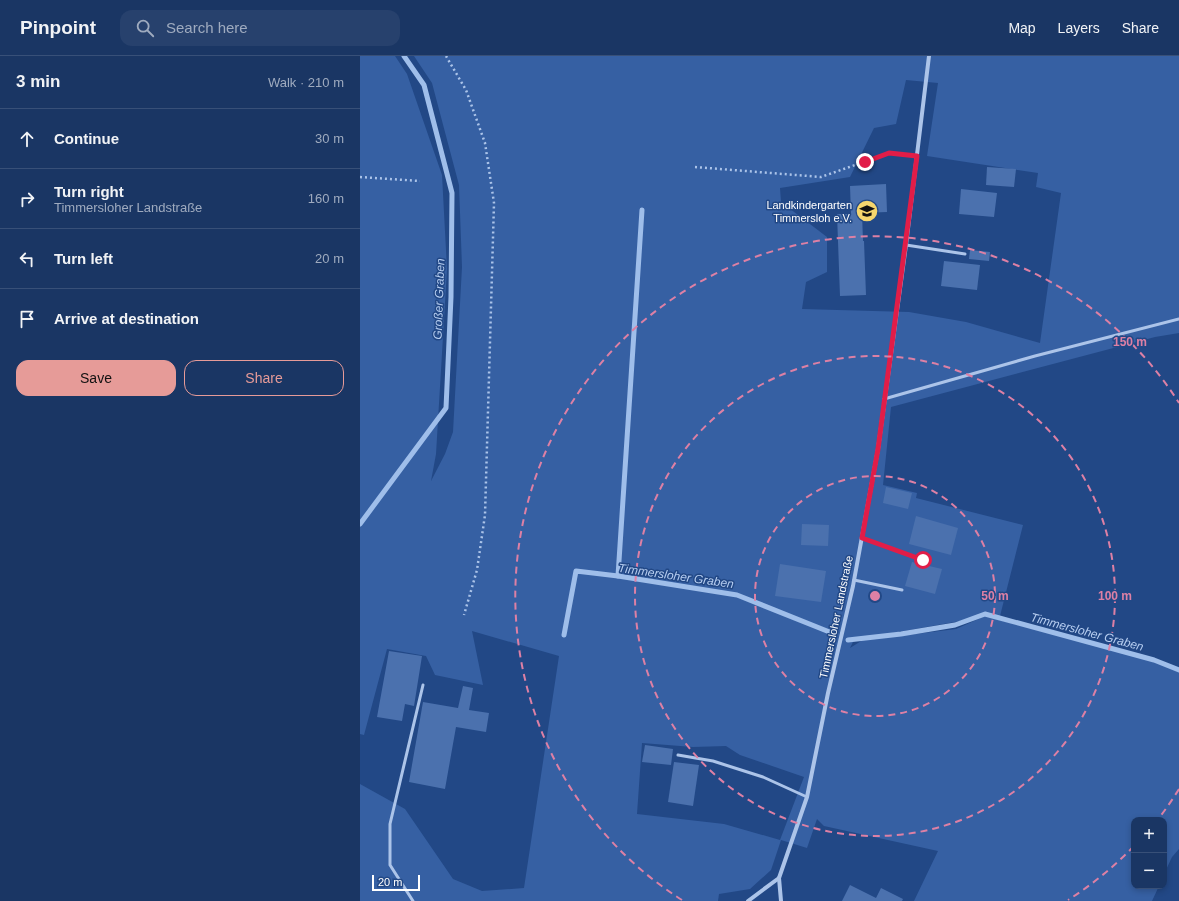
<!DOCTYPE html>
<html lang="en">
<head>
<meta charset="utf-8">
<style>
	:root { --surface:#1a3664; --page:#27416d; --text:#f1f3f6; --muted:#9fabbf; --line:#385078; --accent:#e69b98 }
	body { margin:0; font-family:Arial,sans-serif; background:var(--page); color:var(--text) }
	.controls { position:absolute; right:12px; bottom:12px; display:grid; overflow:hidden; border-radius:8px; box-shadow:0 2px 6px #0003 }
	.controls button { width:36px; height:36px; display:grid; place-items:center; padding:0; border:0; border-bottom:1px solid var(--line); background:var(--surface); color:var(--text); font:20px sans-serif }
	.scale { position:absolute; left:12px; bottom:10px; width:48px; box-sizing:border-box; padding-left:4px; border:2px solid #fff; border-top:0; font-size:11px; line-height:14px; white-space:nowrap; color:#fff; -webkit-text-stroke:3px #224886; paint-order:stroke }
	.stop { position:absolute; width:12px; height:12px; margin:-9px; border:3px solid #e11d48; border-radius:50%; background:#fff }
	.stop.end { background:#e11d48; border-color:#fff; box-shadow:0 1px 4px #0008 }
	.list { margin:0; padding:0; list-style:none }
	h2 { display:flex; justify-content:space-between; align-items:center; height:52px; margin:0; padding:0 16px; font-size:17px }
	h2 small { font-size:13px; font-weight:400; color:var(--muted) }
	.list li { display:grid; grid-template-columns:26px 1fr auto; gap:12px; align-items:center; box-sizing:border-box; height:60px; padding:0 16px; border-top:1px solid var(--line) }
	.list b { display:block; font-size:15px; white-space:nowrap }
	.list p { margin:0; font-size:13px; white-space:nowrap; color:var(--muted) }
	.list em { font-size:13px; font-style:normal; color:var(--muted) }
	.actions { display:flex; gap:8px; padding:12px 16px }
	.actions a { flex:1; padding:9px 0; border:1px solid var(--accent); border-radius:12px; text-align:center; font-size:14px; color:var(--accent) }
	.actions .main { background:var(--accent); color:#111 }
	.icon { flex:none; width:22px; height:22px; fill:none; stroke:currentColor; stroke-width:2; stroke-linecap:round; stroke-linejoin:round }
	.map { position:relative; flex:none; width:819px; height:845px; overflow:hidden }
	header { display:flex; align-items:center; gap:24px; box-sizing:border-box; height:56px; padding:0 20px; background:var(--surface); border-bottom:1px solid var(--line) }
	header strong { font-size:19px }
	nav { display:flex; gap:22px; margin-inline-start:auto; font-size:14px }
	.search { width:280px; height:36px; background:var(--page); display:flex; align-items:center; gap:10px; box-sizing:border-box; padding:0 14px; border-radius:12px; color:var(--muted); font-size:15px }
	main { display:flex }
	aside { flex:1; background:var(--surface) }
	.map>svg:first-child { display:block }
	.green { fill:#3660a3; fill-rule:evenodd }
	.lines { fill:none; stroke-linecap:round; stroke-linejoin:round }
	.stream { stroke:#9fbeea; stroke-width:5 }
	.building { fill:#4b71ae }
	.path { stroke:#acc4e9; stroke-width:2.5; stroke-dasharray:2 3; stroke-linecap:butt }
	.service { stroke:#acc4e9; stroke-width:3 }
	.minor { stroke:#acc4e9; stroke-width:4 }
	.route { stroke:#e11d48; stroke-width:5 }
	.ring { fill:none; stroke:#dd80a5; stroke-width:2; stroke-dasharray:7 5 }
	.labels { text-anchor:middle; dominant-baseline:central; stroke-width:3; stroke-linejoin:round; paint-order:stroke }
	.poi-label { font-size:11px; fill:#fff; stroke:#224886; text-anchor:end }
	.street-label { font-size:11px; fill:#fff; stroke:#224886 }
	.water-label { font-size:12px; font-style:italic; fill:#b7cef1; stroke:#224886 }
	.centre { fill:#dd80a5; stroke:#224886; stroke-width:2 }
	.ring-label { font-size:12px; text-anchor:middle; font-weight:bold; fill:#dd80a5; stroke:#224886; stroke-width:3; stroke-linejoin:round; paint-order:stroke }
</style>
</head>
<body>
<header>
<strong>Pinpoint</strong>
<div class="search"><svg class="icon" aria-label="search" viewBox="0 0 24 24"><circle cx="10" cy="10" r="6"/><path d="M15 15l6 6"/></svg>Search here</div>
<nav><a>Map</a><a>Layers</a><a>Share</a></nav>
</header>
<main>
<aside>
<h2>3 min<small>Walk · 210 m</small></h2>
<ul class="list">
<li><svg class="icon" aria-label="ahead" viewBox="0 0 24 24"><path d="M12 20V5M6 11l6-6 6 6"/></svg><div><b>Continue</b></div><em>30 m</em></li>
<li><svg class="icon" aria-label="right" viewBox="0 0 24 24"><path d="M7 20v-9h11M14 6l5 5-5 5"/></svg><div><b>Turn right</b><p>Timmersloher Landstraße</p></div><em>160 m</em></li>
<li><svg class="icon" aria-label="left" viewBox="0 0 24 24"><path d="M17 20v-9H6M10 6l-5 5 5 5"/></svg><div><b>Turn left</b></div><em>20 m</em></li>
<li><svg class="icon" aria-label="arrive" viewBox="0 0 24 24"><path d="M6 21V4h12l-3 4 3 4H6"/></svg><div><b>Arrive at destination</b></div></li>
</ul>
<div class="actions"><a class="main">Save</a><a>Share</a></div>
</aside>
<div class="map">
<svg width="819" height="845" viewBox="0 0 819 845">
	<rect width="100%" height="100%" fill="#224886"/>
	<!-- green -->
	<path class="green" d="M 0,0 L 35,0 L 47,18 L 82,119 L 87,213 L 76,398 L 71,425 L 85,398 L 93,376 L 102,211 L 99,129 L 72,27 L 54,0 L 819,0 L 819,277 L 795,281 L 531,351 L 523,429 L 557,437 L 556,442 L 663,469 L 639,564 L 794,605 L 819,616 L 819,793 L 812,801 L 804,818 L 804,764 L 774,764 L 774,830 L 799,830 L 792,845 L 554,845 L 578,795 L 464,770 L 457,763 L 447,792 L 421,784 L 411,814 L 390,833 L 359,838 L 358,845 L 0,845 L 0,728 L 45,753 L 93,823 L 122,835 L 164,832 L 199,600 L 112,575 L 123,629 L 75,619 L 66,600 L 27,593 L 4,679 L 0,678 ZM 546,24 L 578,27 L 567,100 L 678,117 L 676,131 L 701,137 L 680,287 L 606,266 L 549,256 L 442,253 L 446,226 L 467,216 L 467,181 L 421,146 L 420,132 L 490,121 L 514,72 L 536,68 ZM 623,561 L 596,573 L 547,579 L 506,582 L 490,592 L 495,582 L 521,579 ZM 282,687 L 333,691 L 366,690 L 380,699 L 444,721 L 420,784 L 364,768 L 277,758 Z"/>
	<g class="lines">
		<!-- stream -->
		<g class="stream">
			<polyline points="0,468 86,352 91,241 92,137 64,29 44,0"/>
			<polyline points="258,520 282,154"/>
			<polyline points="204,579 216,515 258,520 377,539 472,577"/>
			<polyline points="488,584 541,578 595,569 625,558 794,604 819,614"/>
		</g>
	</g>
	<!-- building -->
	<g class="building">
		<polygon points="627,111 656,113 654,131 626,129"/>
		<polygon points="526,128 527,156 502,157 503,185 504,185 506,239 480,240 477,158 491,158 490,130"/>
		<polygon points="601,133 637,137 634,161 599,158"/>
		<polygon points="610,194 630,196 629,205 609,203"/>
		<polygon points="584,205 620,209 617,234 581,230"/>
		<polygon points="526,431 552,437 548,453 523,447"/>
		<polygon points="556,460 598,472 591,499 549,488"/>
		<polygon points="442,468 469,469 468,490 441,489"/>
		<polygon points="552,506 582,513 575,538 545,530"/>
		<polygon points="420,508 466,515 461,546 415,540"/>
		<polygon points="29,595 62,600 54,650 45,648 42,665 17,661"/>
		<polygon points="103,630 113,632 109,654 129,657 126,676 96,671 85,733 49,726 63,646 98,652"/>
		<polygon points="285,689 313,693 311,709 282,706"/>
		<polygon points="314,706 339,709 333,750 308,746"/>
		<polygon points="490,829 516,842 521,832 543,843 542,845 482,845"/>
	</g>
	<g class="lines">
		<!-- path -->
		<g class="path">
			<polyline points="86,0 106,34 125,87 134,147 125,459 117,514 104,559"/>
			<polyline points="335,111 461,121 529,97 548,99"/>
			<polyline points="0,121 60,125"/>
		</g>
		<!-- service -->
		<g class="service">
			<polyline points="546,189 605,198"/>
			<polyline points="524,343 675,300 819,263"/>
			<polyline points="502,482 563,504"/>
			<polyline points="494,524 542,534"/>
			<polyline points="318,699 353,705 403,721 447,741"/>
			<polyline points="53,845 30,809 30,768 63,629"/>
		</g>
		<!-- minor -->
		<g class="minor">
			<polyline points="419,822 421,845"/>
			<polyline points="388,845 419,822 447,741 468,637 493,530 518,393 546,189 569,0"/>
		</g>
	</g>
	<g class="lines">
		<!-- route -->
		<polyline class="route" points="505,106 529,97 557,100 518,393 502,482 563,504"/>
	</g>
	<!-- distance rings -->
	<g class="ring">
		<circle cx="515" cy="540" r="120"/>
		<circle cx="515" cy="540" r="240"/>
		<path d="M819 733A360 360 0 0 1 799 762M774 790A360 360 0 0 1 708 844M322 844A360 360 0 1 1 819 347"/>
	</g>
	<!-- icons -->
	<defs>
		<g id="school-disc" transform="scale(1.15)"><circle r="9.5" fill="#f5d66d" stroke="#224886"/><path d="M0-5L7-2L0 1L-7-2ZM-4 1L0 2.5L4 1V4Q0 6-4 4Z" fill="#111"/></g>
	</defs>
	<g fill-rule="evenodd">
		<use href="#school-disc" x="507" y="155"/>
	</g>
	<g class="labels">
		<!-- poi labels -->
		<g class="poi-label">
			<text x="492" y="149">Landkindergarten<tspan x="492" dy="13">Timmersloh e.V.</tspan></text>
		</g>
		<!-- street labels -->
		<g class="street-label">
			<text transform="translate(476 561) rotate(-78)">Timmersloher Landstraße</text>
		</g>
		<!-- water labels -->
		<g class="water-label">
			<text transform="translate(79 243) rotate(-88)">Großer Graben</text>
			<text transform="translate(316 520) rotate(8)">Timmersloher Graben</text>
			<text transform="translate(727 576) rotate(15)">Timmersloher Graben</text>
		</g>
	</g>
	<circle cx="515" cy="540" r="6" class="centre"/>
	<g class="ring-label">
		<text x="770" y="290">150 m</text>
		<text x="635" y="544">50 m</text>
		<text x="755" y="544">100 m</text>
	</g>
</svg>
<div class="controls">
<button>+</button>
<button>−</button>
</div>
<div class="scale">20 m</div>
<div class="stop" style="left:563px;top:504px"></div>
<div class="stop end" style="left:505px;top:106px"></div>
</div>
</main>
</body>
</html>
